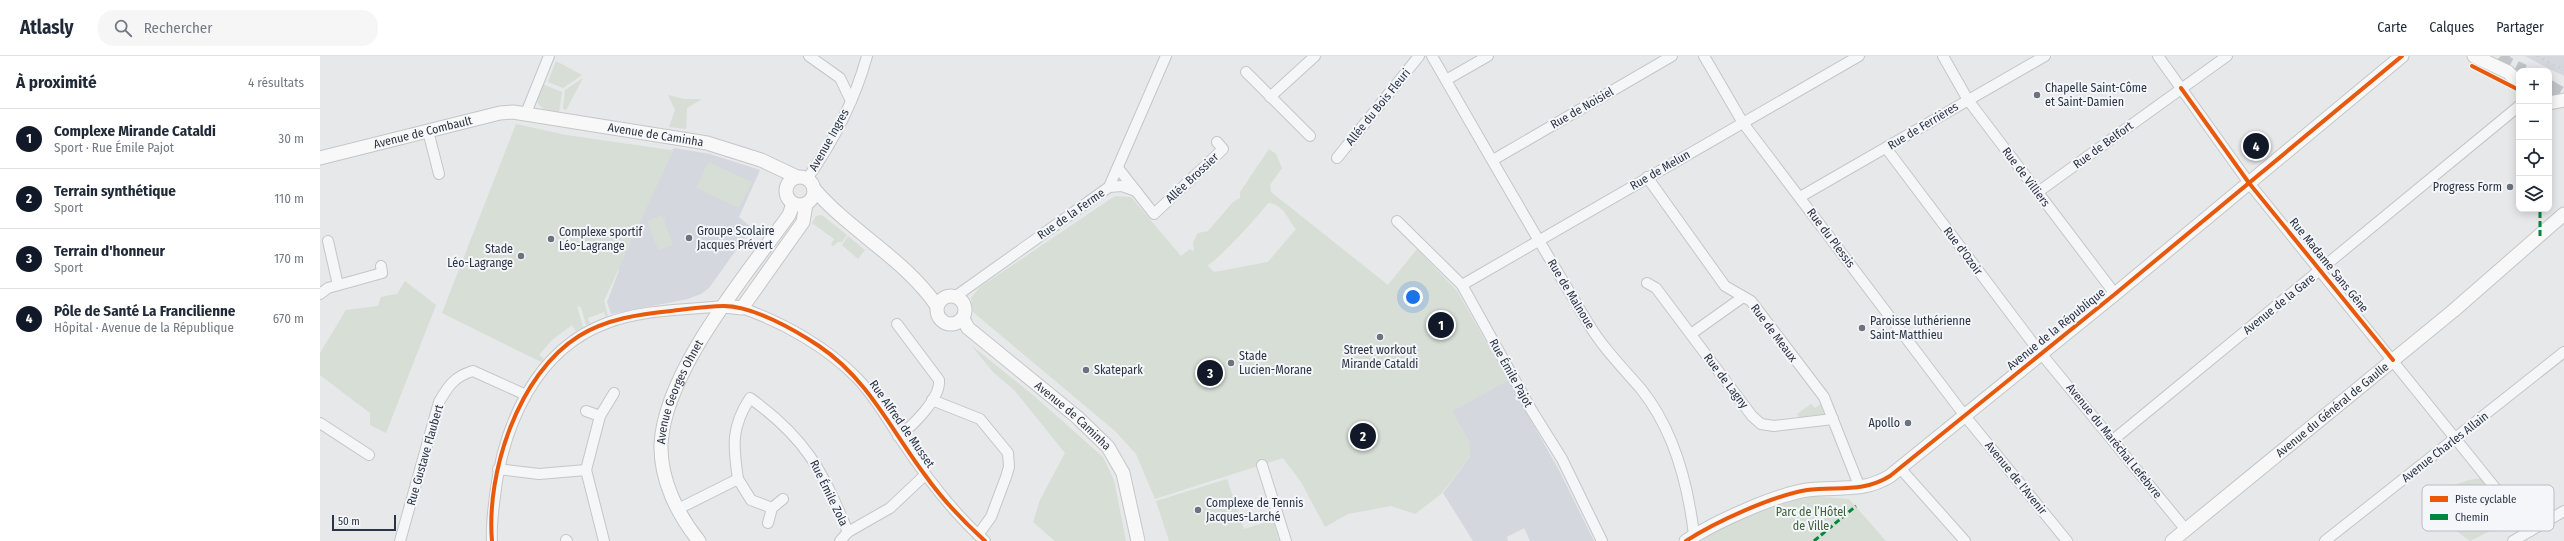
<!DOCTYPE html>
<html lang="fr">
<head>
<meta charset="utf-8">
<style>
	:root { --surface:#fff; --page:#f6f6f7; --text:#1f2937; --muted:#747a83; --line:#e0e1e3; --accent:#111827 }
	body { margin:0; font-family:"Fira Sans Condensed",sans-serif; background:var(--page); color:var(--text) }
	.controls { position:absolute; right:12px; top:12px; display:grid; overflow:hidden; border-radius:8px; box-shadow:0 2px 10px #0003 }
	.controls button { width:36px; height:36px; display:grid; place-items:center; padding:0; border:0; border-bottom:1px solid var(--line); background:var(--surface); color:var(--text); font:20px sans-serif }
	.scale { position:absolute; left:12px; bottom:10px; width:64px; box-sizing:border-box; padding-left:4px; border:2px solid #2b3445; border-top:0; font-size:11px; line-height:14px; white-space:nowrap; color:#2b3445; -webkit-text-stroke:3px #f4f6f9; paint-order:stroke }
	.you { position:absolute; left:1093px; top:241px; width:14px; height:14px; margin:-10px; border:3px solid #fff; border-radius:50%; background:#1a73e8; box-shadow:0 0 0 6px #1a73e833 }
	.badge { display:grid; place-items:center; width:26px; height:26px; border-radius:50%; background:var(--accent); color:#fff; font-size:13px; font-weight:700 }
	.pin { position:absolute; translate:-50% -50%; border:2px solid #fff; box-shadow:0 1px 4px #0006 }
	.list { margin:0; padding:0; list-style:none }
	h2 { display:flex; justify-content:space-between; align-items:center; height:52px; margin:0; padding:0 16px; font-size:17px }
	h2 small { font-size:13px; font-weight:400; color:var(--muted) }
	.list li { display:grid; grid-template-columns:26px 1fr auto; gap:12px; align-items:center; box-sizing:border-box; height:60px; padding:0 16px; border-top:1px solid var(--line) }
	.list b { display:block; font-size:15px; white-space:nowrap }
	.list p { margin:0; font-size:13px; white-space:nowrap; color:var(--muted) }
	.list em { font-size:13px; font-style:normal; color:var(--muted) }
	.icon { flex:none; width:22px; height:22px; fill:none; stroke:currentColor; stroke-width:2; stroke-linecap:round; stroke-linejoin:round }
	.map { position:relative; flex:none; width:2244px; height:485px; overflow:hidden }
	header { display:flex; align-items:center; gap:24px; box-sizing:border-box; height:56px; padding:0 20px; background:var(--surface); border-bottom:1px solid var(--line) }
	header strong { font-size:19px }
	nav { display:flex; gap:22px; margin-inline-start:auto; font-size:14px }
	.search { width:280px; height:36px; background:var(--page); display:flex; align-items:center; gap:10px; box-sizing:border-box; padding:0 14px; border-radius:16px; color:var(--muted); font-size:15px }
	main { display:flex }
	aside { flex:1; background:var(--surface) }
	.map>svg:first-child { display:block }
	.built { fill:#d4d7dd }
	.green { fill:#d6ded6; fill-rule:evenodd }
	.lines { fill:none; stroke-linecap:round; stroke-linejoin:round }
	.secondary-tunnel { stroke:#c1c4c9; stroke-width:13; stroke-dasharray:13 6; stroke-linecap:butt }
	.street-casing { stroke:#c4c6c8; stroke-width:12 }
	.secondary-casing { stroke:#c4c6c8; stroke-width:15 }
	.street { stroke:#f5f6f7; stroke-width:10 }
	.secondary { stroke:#f8f8f8; stroke-width:13 }
	.rail { stroke:#cecfd2; stroke-width:2.5; stroke-dasharray:2 4; stroke-linecap:butt }
	.quiet { stroke:#00873e; stroke-width:3; stroke-dasharray:6 3; stroke-linecap:butt }
	.cycleway-casing { stroke:#f4f6f9; stroke-width:6 }
	.cycleway { stroke:#e8590c; stroke-width:4 }
	.poi-dot { fill:#6c737f; stroke:#f4f6f9; stroke-width:1.5 }
	.labels { text-anchor:middle; dominant-baseline:central; stroke-width:4; stroke-linejoin:round; paint-order:stroke }
	.poi-label { font-size:12px; fill:#2b3445; stroke:#f4f6f9; text-anchor:start }
	.street-label { font-size:12px; fill:#2b3445; stroke:#f4f6f9 }
	.park-label { font-size:12px; fill:#3f6138; stroke:#f4f6f9 }
	.key { fill:#f4f6f9; stroke:#b8bcc3; stroke-width:1 }
	.key-label { font-size:11px; fill:#2b3445 }
</style>
</head>
<body>
<header>
<strong>Atlasly</strong>
<div class="search"><svg class="icon" aria-label="search" viewBox="0 0 24 24"><circle cx="10" cy="10" r="6"/><path d="M15 15l6 6"/></svg>Rechercher</div>
<nav><a>Carte</a><a>Calques</a><a>Partager</a></nav>
</header>
<main>
<aside>
<h2>À proximité<small>4 résultats</small></h2>
<ul class="list">
<li><span class="badge">1</span><div><b>Complexe Mirande Cataldi</b><p>Sport · Rue Émile Pajot</p></div><em>30 m</em></li>
<li><span class="badge">2</span><div><b>Terrain synthétique</b><p>Sport</p></div><em>110 m</em></li>
<li><span class="badge">3</span><div><b>Terrain d'honneur</b><p>Sport</p></div><em>170 m</em></li>
<li><span class="badge">4</span><div><b>Pôle de Santé La Francilienne</b><p>Hôpital · Avenue de la République</p></div><em>670 m</em></li>
</ul>
</aside>
<div class="map">
<svg width="2244" height="485" viewBox="0 0 2244 485">
	<rect width="100%" height="100%" fill="#e6e8ea"/>
	<!-- built -->
	<g class="built">
		<polygon points="2205,0 2244,0 2244,20 2222,9"/>
		<polygon points="354,92 390,98 440,114 419,161 432,172 389,232 381,238 368,243 291,258 287,246 299,214 298,211"/>
		<polygon points="1188,324 1240,416 1274,485 1210,485 1204,472 1187,481 1188,485 1153,485 1123,437 1150,401 1149,386 1132,355"/>
	</g>
	<!-- green -->
	<g class="green">
		<polygon points="236,5 262,19 243,32 228,26"/>
		<polygon points="263,22 246,54 243,53 245,34"/>
		<polygon points="222,28 242,36 239,57 224,53 218,48 217,40"/>
		<polygon points="348,39 364,43 382,43 367,52 366,73 349,71 355,54"/>
		<polygon points="196,68 246,79 351,94 354,92 284,245 288,260 286,261 284,256 268,262 270,267 266,269 261,251 257,250 263,271 256,275 252,269 232,284 219,299 224,303 221,306 122,257"/>
		<path d="M 949,93 L 956,98 L 962,112 L 950,129 L 951,136 L 1068,229 L 1097,193 L 1137,235 L 1188,324 L 1132,355 L 1149,386 L 1150,401 L 1121,438 L 1095,458 L 1071,450 L 1028,458 L 1005,471 L 981,426 L 963,402 L 835,443 L 816,398 L 795,375 L 653,256 L 651,242 L 660,231 L 795,140 L 811,141 L 861,200 L 870,193 L 874,196 L 873,186 L 878,177 L 888,175 L 913,146 L 920,142 L 920,136 ZM 948,147 C 964,148 968,164 976,173 L 948,206 L 894,216 L 887,209 C 894,209 941,157 948,147 Z"/>
		<polygon points="388,106 432,126 419,152 376,132"/>
		<polygon points="342,159 353,189 338,194 327,165"/>
		<polygon points="502,159 527,179 522,186 518,186 513,190 511,188 514,183 492,167 496,160"/>
		<polygon points="528,180 545,194 538,203 522,189"/>
		<polygon points="85,225 116,249 66,377 50,369 50,357 0,319 0,297 26,254 58,250 61,241 77,238"/>
		<polygon points="651,289 713,339 783,401 794,424 806,485 735,485 713,466 720,444 745,397 695,335 673,316"/>
		<polygon points="1491,348 1495,352 1501,348 1504,358 1480,362 1477,358"/>
		<path d="M 2161,422 L 2186,452 L 2170,475 L 2150,485 C 2111,460 2110,428 2161,422 Z"/>
		<polygon points="907,423 924,473 953,464 959,485 849,485 836,445"/>
		<path d="M 1492,440 L 1529,443 L 1566,485 L 1382,485 L 1383,482 C 1416,463 1455,449 1492,440 Z"/>
	</g>
	<g class="lines">
		<!-- secondary-tunnel -->
		<g class="secondary-tunnel">
			<polyline points="2181,0 2187,7 2204,15"/>
			<polyline points="2229,30 2244,39"/>
		</g>
		<!-- street casing -->
		<g class="street-casing">
			<g id="street">
				<polyline points="489,0 520,22 531,45"/>
				<path d="M 1112,0 C 1163,89 1215,179 1268,267 C 1283,292 1302,311 1321,333 C 1354,374 1368,428 1374,479"/>
				<polyline points="1384,0 1423,67 1645,360 1747,485"/>
				<polyline points="1623,0 1648,44 1795,238"/>
				<polyline points="1838,0 1929,127 2210,475"/>
				<polyline points="926,16 990,80"/>
				<polyline points="1126,24 1168,0"/>
				<polyline points="950,41 995,0"/>
				<polyline points="206,57 229,0"/>
				<polyline points="108,75 119,118"/>
				<polyline points="1566,92 1715,290 1866,474"/>
				<polyline points="1017,102 1099,0"/>
				<polyline points="1173,104 1352,0"/>
				<polyline points="798,112 834,158 903,93 897,86"/>
				<polyline points="1327,121 1405,230 1431,245 1504,341 1540,432"/>
				<path d="M 487,123 C 513,86 535,44 547,0"/>
				<polyline points="789,131 802,130 816,135"/>
				<polyline points="1718,136 1907,0"/>
				<polyline points="1480,141 1725,0"/>
				<polyline points="1077,165 1142,229 1212,355 1242,403 1282,485"/>
				<polyline points="8,185 18,229"/>
				<polyline points="1327,227 1336,232 1432,360 1441,368 1454,370 1513,363"/>
				<polyline points="1142,229 1539,0"/>
				<polyline points="0,238 8,232 62,217 61,210"/>
				<polyline points="636,240 789,131 846,0"/>
				<path d="M 422,252 C 464,267 507,291 538,323 C 555,341 568,364 582,385 C 606,421 632,456 665,485"/>
				<path d="M 577,268 L 619,324 C 621,342 592,371 578,380"/>
				<polyline points="1371,278 1423,241"/>
				<polyline points="612,344 660,363 688,397 689,411 686,421 671,461 658,479"/>
				<polyline points="266,355 280,360"/>
				<polyline points="0,367 49,399"/>
				<polyline points="1793,384 2199,50"/>
				<polyline points="942,409 966,485"/>
				<polyline points="1580,412 1645,485"/>
				<polyline points="178,413 219,418 266,414 284,485"/>
				<polyline points="266,414 280,360 294,337"/>
				<polyline points="418,423 431,444 452,452"/>
				<path d="M 358,453 L 418,423 C 413,390 411,371 430,342 C 486,382 502,414 528,476"/>
				<polyline points="448,467 452,452 463,443"/>
				<polyline points="246,484 247,485"/>
				<path d="M 80,485 L 119,346 C 128,330 135,320 153,315 L 206,339"/>
				<path d="M 172,485 C 171,470 173,455 175,440 C 183,369 216,293 287,267 C 324,253 366,254 404,250"/>
				<polyline points="520,485 528,476 570,452 605,419"/>
				<polyline points="2005,485 2244,296"/>
				<polyline points="2193,485 2244,455"/>
			</g>
		</g>
		<!-- secondary casing -->
		<g class="secondary-casing">
			<g id="secondary">
				<polyline points="2154,0 2188,16 2199,27"/>
				<polyline points="2229,47 2244,44"/>
				<path id="s1" d="M 0,102 L 180,57 L 193,56 L 387,87 L 441,104 L 477,121"/>
				<circle cx="480" cy="135" r="14"/>
				<path d="M 494,133 C 531,176 585,203 617,250"/>
				<circle cx="631" cy="254" r="14"/>
				<polyline points="404,250 422,252 483,166 486,148"/>
				<path id="s2" d="M 643,263 L 648,272 L 757,361 L 788,391 L 803,417 L 818,485"/>
				<path id="s3" d="M 379,485 C 357,458 340,423 341,388 C 345,314 427,218 469,159 L 473,148"/>
				<path d="M 1366,485 C 1395,466 1452,440 1487,434 C 1517,430 1543,437 1570,420 L 1795,238 L 2082,0"/>
				<path id="s4" d="M 1852,485 L 2133,255 L 2244,158"/>
			</g>
		</g>
		<!-- street -->
		<use href="#street" class="street"/>
		<!-- secondary -->
		<use href="#secondary" class="secondary"/>
		<!-- rail -->
		<polyline class="rail" points="2217,0 2244,14"/>
		<!-- quiet -->
		<g class="quiet">
			<polyline points="2220,180 2220,153"/>
			<polyline points="1494,485 1536,450"/>
		</g>
		<!-- cycleway casing -->
		<g class="cycleway-casing">
			<g id="cycleway">
				<polyline points="2152,10 2199,34"/>
				<polyline points="1861,32 1929,127 2073,304"/>
				<path d="M 172,485 C 166,417 198,318 259,280 C 286,263 320,258 351,255 C 368,253 386,250 404,250 C 433,250 475,274 499,290 C 548,323 571,374 605,419 C 622,443 643,465 665,485"/>
				<path d="M 1366,485 C 1395,466 1452,440 1487,434 C 1517,430 1543,437 1570,420 L 1795,238 L 2082,0"/>
			</g>
		</g>
		<!-- cycleway -->
		<use href="#cycleway" class="cycleway"/>
	</g>
	<!-- markers -->
	<g class="poi-dot">
		<circle cx="1717" cy="39" r="4"/>
		<circle cx="2190" cy="131" r="4"/>
		<circle cx="369" cy="182" r="4"/>
		<circle cx="231" cy="183" r="4"/>
		<circle cx="201" cy="200" r="4"/>
		<circle cx="1542" cy="272" r="4"/>
		<circle cx="1060" cy="281" r="4"/>
		<circle cx="911" cy="307" r="4"/>
		<circle cx="766" cy="314" r="4"/>
		<circle cx="1588" cy="367" r="4"/>
		<circle cx="878" cy="454" r="4"/>
	</g>
	<g class="labels">
		<!-- poi labels -->
		<g class="poi-label">
			<text x="1725" y="32">Chapelle Saint-Côme<tspan x="1725" dy="14">et Saint-Damien</tspan></text>
			<text x="2182" y="131" text-anchor="end">Progress Form</text>
			<text x="377" y="175">Groupe Scolaire<tspan x="377" dy="14">Jacques Prévert</tspan></text>
			<text x="239" y="176">Complexe sportif<tspan x="239" dy="14">Léo-Lagrange</tspan></text>
			<text x="193" y="193" text-anchor="end">Stade<tspan x="193" dy="14">Léo-Lagrange</tspan></text>
			<text x="1550" y="265">Paroisse luthérienne<tspan x="1550" dy="14">Saint-Matthieu</tspan></text>
			<text x="1060" y="294" text-anchor="middle">Street workout<tspan x="1060" dy="14">Mirande Cataldi</tspan></text>
			<text x="919" y="300">Stade<tspan x="919" dy="14">Lucien-Morane</tspan></text>
			<text x="774" y="314">Skatepark</text>
			<text x="1580" y="367" text-anchor="end">Apollo</text>
			<text x="886" y="447">Complexe de Tennis<tspan x="886" dy="14">Jacques-Larché</tspan></text>
		</g>
		<!-- street labels -->
		<g class="street-label">
			<text transform="translate(1058 51) rotate(-51)">Allée du Bois Fleuri</text>
			<text transform="translate(1262 52) rotate(-30)">Rue de Noisiel</text>
			<text transform="translate(1603 70) rotate(-31)">Rue de Ferrières</text>
			<text stroke="none"><textPath href="#s1" startOffset="106">Avenue de Combault</textPath></text>
			<text stroke="none"><textPath href="#s1" startOffset="343">Avenue de Caminha</textPath></text>
			<text transform="translate(509 84) rotate(-61)">Avenue Ingres</text>
			<text transform="translate(1783 89) rotate(-36)">Rue de Belfort</text>
			<text transform="translate(1340 114) rotate(-30)">Rue de Melun</text>
			<text transform="translate(1706 121) rotate(53)">Rue de Villiers</text>
			<text transform="translate(872 122) rotate(-43)">Allée Brossier</text>
			<text transform="translate(751 158) rotate(-35)">Rue de la Ferme</text>
			<text transform="translate(1511 182) rotate(53)">Rue du Plessis</text>
			<text transform="translate(1643 195) rotate(53)">Rue d'Ozoir</text>
			<text transform="translate(2009 209) rotate(51)">Rue Madame Sans Gêne</text>
			<text transform="translate(1251 238) rotate(59)">Rue de Malnoue</text>
			<text transform="translate(1959 248) rotate(-39)">Avenue de la Gare</text>
			<text transform="translate(1736 273) rotate(-39)">Avenue de la République</text>
			<text transform="translate(1454 277) rotate(53)">Rue de Meaux</text>
			<text transform="translate(1191 317) rotate(61)">Rue Émile Pajot</text>
			<text transform="translate(1406 325) rotate(53)">Rue de Lagny</text>
			<text stroke="none"><textPath href="#s3" startOffset="162">Avenue Georges Ohnet</textPath></text>
			<text stroke="none"><textPath href="#s4" startOffset="207">Avenue du Général de Gaulle</textPath></text>
			<text stroke="none"><textPath href="#s2" startOffset="147">Avenue de Caminha</textPath></text>
			<text transform="translate(582 368) rotate(55)">Rue Alfred de Musset</text>
			<text transform="translate(1794 385) rotate(51)">Avenue du Maréchal Lefebvre</text>
			<text transform="translate(2125 391) rotate(-38)">Avenue Charles Allain</text>
			<text transform="translate(105 399) rotate(-74)">Rue Gustave Flaubert</text>
			<text transform="translate(1696 422) rotate(51)">Avenue de l'Avenir</text>
			<text transform="translate(509 437) rotate(64)">Rue Émile Zola</text>
		</g>
		<!-- park labels -->
		<g class="park-label">
			<text x="1491" y="456">Parc de l’Hôtel<tspan x="1491" dy="14">de Ville</tspan></text>
		</g>
	</g>
	<!-- legend -->
	<rect x="2102" y="429" width="132" height="46" rx="6" class="key"/>
	<rect x="2110" y="440" width="18" height="6" fill="#e8590c"/>
	<rect x="2110" y="458" width="18" height="6" fill="#00873e"/>
	<g class="key-label">
		<text x="2135" y="447">Piste cyclable</text>
		<text x="2135" y="465">Chemin</text>
	</g>
</svg>
<div class="controls">
<button>+</button>
<button>−</button>
<button><svg class="icon" aria-label="locate" viewBox="0 0 24 24"><circle cx="12" cy="12" r="6"/><path d="M12 2v4M12 18v4M2 12h4M18 12h4"/></svg></button>
<button><svg class="icon" aria-label="layers" viewBox="0 0 24 24"><path d="M12 4l9 5-9 5-9-5zM3 14l9 5 9-5"/></svg></button>
</div>
<div class="scale">50 m</div>
<div class="you"></div>
<div class="pin badge" style="left:1121px;top:269px">1</div>
<div class="pin badge" style="left:1043px;top:380px">2</div>
<div class="pin badge" style="left:890px;top:317px">3</div>
<div class="pin badge" style="left:1936px;top:90px">4</div>
</div>
</main>
</body>
</html>
